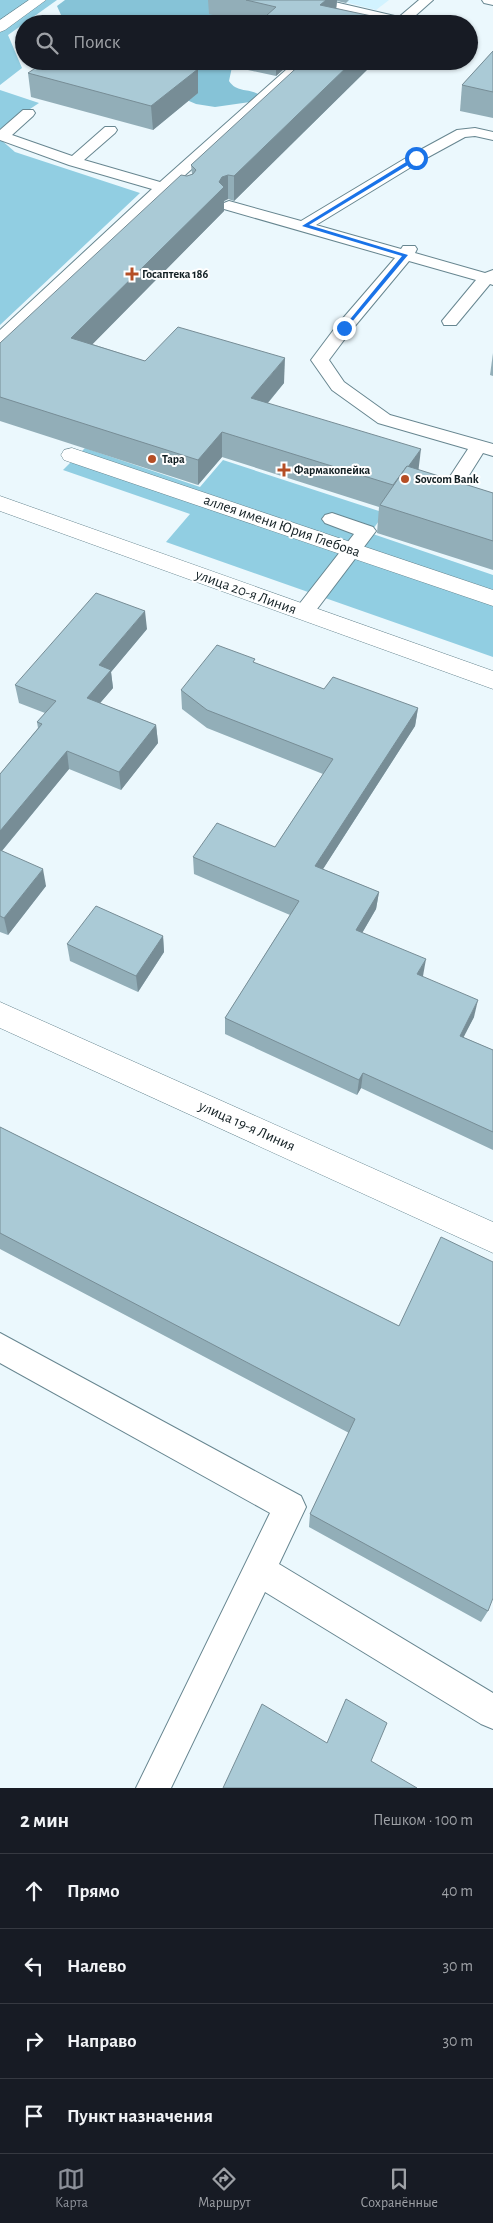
<!DOCTYPE html>
<html lang="ru">
<head>
<meta charset="utf-8">
<style>
	:root { --surface:#171b24; --page:#20242c; --text:#f1f3f6; --muted:#9ea1a6; --line:#363941; --accent:#8c9099 }
	body { margin:0; font-family:"Alegreya Sans",sans-serif; background:var(--page); color:var(--text) }
	.stop { position:absolute; width:15px; height:15px; margin:-11px; border:4px solid #1a73e8; border-radius:50%; background:#fff }
	.stop.end { background:#1a73e8; border-color:#fff; box-shadow:0 1px 5px #0008 }
	.list { margin:0; padding:0; list-style:none }
	h2 { display:flex; justify-content:space-between; align-items:center; height:65px; margin:0; padding:0 20px; font-size:21px }
	h2 small { font-size:16px; font-weight:400; color:var(--muted) }
	.list li { display:grid; grid-template-columns:32px 1fr auto; gap:15px; align-items:center; box-sizing:border-box; height:75px; padding:0 20px; border-top:1px solid var(--line) }
	.list b { display:block; font-size:19px; white-space:nowrap }
	.list em { font-size:16px; font-style:normal; color:var(--muted) }
	.icon { flex:none; width:28px; height:28px; fill:none; stroke:currentColor; stroke-width:2; stroke-linecap:round; stroke-linejoin:round }
	.map { position:relative; flex:none; width:493px; height:1788px; overflow:hidden }
	.search { position:absolute; background:var(--surface); box-shadow:0 1px 4px #0004; left:15px; right:15px; top:15px; height:55px; display:flex; align-items:center; gap:12px; box-sizing:border-box; padding:0 18px; border-radius:28px; color:var(--muted); font-size:19px }
	.sheet { height:365px; background:var(--surface) }
	nav { display:flex; justify-content:space-around; align-items:center; box-sizing:border-box; height:70px; border-top:1px solid var(--line); background:var(--surface); font-size:14px; color:var(--muted) }
	nav a { display:grid; justify-items:center; gap:2px }
	nav .on { color:var(--accent) }
	.map>svg:first-child { display:block }
	.built { fill:#d2f3ff }
	.green { fill:#91cee2 }
	.forest { fill:#86c3d7 }
	.lines { fill:none; stroke-linecap:round; stroke-linejoin:round }
	.service-casing { stroke:#678690; stroke-width:2 }
	.pedestrian-casing { stroke:#678690; stroke-width:1 }
	.minor-casing { stroke:#678690; stroke-width:1 }
	.secondary-casing { stroke:#678690; stroke-width:1 }
	.service { fill:#fff; fill-rule:evenodd }
	.pedestrian { fill:#fff; fill-rule:evenodd }
	.minor { fill:#fff; fill-rule:evenodd }
	.secondary { fill:#fff; fill-rule:evenodd }
	.wall { fill:#92aeb8 }
	.shaded-wall { fill:#778d96 }
	.building { fill:#aacad6; stroke:#778d96 }
	.route { fill:#1a73e8 }
	.poi-dot { fill:#b54e25; stroke:#fff; stroke-width:2 }
	.labels { text-anchor:middle; dominant-baseline:central; stroke-width:4; stroke-linejoin:round; paint-order:stroke }
	.far-poi-label { font-size:12px; font-weight:bold; fill:#121f23; stroke:#fff; text-anchor:start }
	.street-label { font-size:15px; fill:#121f23; stroke:#fff }
</style>
</head>
<body>
<div class="map">
<svg width="493" height="1788" viewBox="0 0 493 1788">
	<rect width="100%" height="100%" fill="#ebf8fd"/>
	<!-- built -->
	<polygon class="built" points="337,0 389,0 376,10"/>
	<!-- green -->
	<g class="green">
		<polygon points="0,0 57,0 8,35 22,68 0,85"/>
		<polygon points="0,90 39,103 0,129"/>
		<polygon points="0,139 15,152 140,193 0,325"/>
		<polygon points="85,448 200,487 223,460 385,513 370,533 493,575 493,657 166,542 190,514 63,470"/>
	</g>
	<!-- forest -->
	<g class="forest">
		<path d="M 65,0 L 282,0 L 273,24 L 35,24 C 42,18 53,19 61,15 L 57,6 Z"/>
		<path d="M 96,61 L 238,61 L 232,67 L 229,81 C 237,93 248,88 258,94 L 250,102 L 215,107 L 196,104 Z"/>
	</g>
	<g class="lines">
		<!-- service casing -->
		<g class="service-casing">
			<g id="service">
				<polygon points="303,0 326,0 399,17 419,0 433,0 406,24 396,24 309,4"/>
				<polygon points="482,0 493,0 493,5 484,3"/>
				<polygon points="296,61 311,61 173,186 180,188 183,191 180,194 175,196 165,193 6,343 0,344 0,330 152,189 69,165 0,140 0,130 23,110 33,110 35,113 33,116 12,135 72,156 105,127 115,127 117,130 115,133 84,160 160,182"/>
				<polygon points="475,128 493,132 493,140 475,136 465,137 421,161 316,225 401,249 403,246 415,246 417,249 415,253 485,273 493,270 493,285 490,284 456,325 444,325 442,321 476,280 409,261 350,332 329,360 344,382 390,415 493,444 493,456 483,453 461,488 454,490 447,488 445,484 468,449 378,423 332,390 311,360 338,324 395,258 224,209 221,206 224,203 229,201 301,221 411,155 457,130"/>
				<polygon points="332,513 373,527 376,531 311,617 304,619 297,617 294,612 297,607 354,534 325,523 322,519 325,515"/>
				<polygon points="0,1333 301,1496 306,1507 279,1564 493,1693 493,1729 481,1724 265,1592 171,1788 136,1788 270,1513 0,1363"/>
			</g>
		</g>
		<!-- pedestrian casing -->
		<g class="pedestrian-casing">
			<g id="pedestrian">
				<polygon points="29,0 46,0 5,30 0,32 0,20"/>
				<polygon points="72,448 493,590 493,606 64,460 61,455 64,450"/>
			</g>
		</g>
		<!-- minor casing -->
		<g class="minor-casing">
			<polygon id="minor" points="0,1002 493,1222 493,1253 0,1028"/>
		</g>
		<!-- secondary casing -->
		<g class="secondary-casing">
			<polygon id="secondary" points="0,496 493,671 493,689 0,511"/>
		</g>
		<!-- service -->
		<use href="#service" class="service"/>
		<!-- pedestrian -->
		<use href="#pedestrian" class="pedestrian"/>
		<!-- minor -->
		<use href="#minor" class="minor"/>
		<!-- secondary -->
		<use href="#secondary" class="secondary"/>
	</g>
	<!-- wall -->
	<g class="wall">
		<polygon points="208,0 349,0 346,3 337,1 336,8 395,24 250,24 209,14"/>
		<polygon points="493,51 493,118 460,111 462,85"/>
		<polygon points="234,61 376,61 234,201 228,199 224,201 224,211 92,344 145,361 284,383 268,403 418,470 493,493 493,570 377,533 379,507 222,457 198,485 0,421 0,343 187,176 192,174 191,165 293,72 293,61 276,76 234,67"/>
		<polygon points="198,69 198,93 153,130 31,97 28,73"/>
		<polygon points="493,353 493,376 490,375"/>
		<polygon points="147,629 111,672 113,688 100,703 156,725 158,743 121,790 69,769 2,851 46,886 8,935 0,932 0,774 38,728 37,722 45,713 19,703 15,685"/>
		<polygon points="255,663 324,689 418,708 415,726 323,869 379,892 376,909 362,933 422,977 474,1017 463,1037 493,1050 493,1150 361,1088 357,1095 225,1034 225,1018 290,915 194,874 193,857 275,847 323,774 207,728 182,709 181,690"/>
		<polygon points="163,936 164,952 138,992 70,961 67,944"/>
		<polygon points="0,1127 399,1326 488,1611 481,1622 309,1527 310,1514 349,1433 0,1249"/>
	</g>
	<!-- shaded-wall -->
	<g class="shaded-wall">
		<polygon points="326,0 337,0 336,12 320,5"/>
		<polygon points="276,61 293,61 276,76"/>
		<polygon points="353,61 376,61 234,201 234,176"/>
		<polygon points="198,69 198,93 153,130 151,106"/>
		<polygon points="228,175 228,199 224,201 224,211 74,363 71,338 222,177"/>
		<polygon points="285,358 284,383 251,423 251,398"/>
		<polygon points="222,432 222,457 198,485 198,460"/>
		<polygon points="421,449 418,474 394,485"/>
		<polygon points="145,611 147,629 111,672 113,688 89,716 87,698 99,665"/>
		<polygon points="418,708 415,726 314,883 315,866"/>
		<polygon points="156,725 158,743 121,790 119,772"/>
		<polygon points="67,751 69,769 0,853 0,831"/>
		<polygon points="43,869 46,886 8,935 4,918"/>
		<polygon points="379,892 376,909 354,947 356,930"/>
		<polygon points="163,936 164,952 138,992 136,976"/>
		<polygon points="426,959 423,976 414,991 417,974"/>
		<polygon points="478,1000 474,1017 456,1052 460,1036"/>
		<polygon points="363,1073 361,1088 357,1095 359,1080"/>
	</g>
	<!-- building -->
	<g class="building">
		<polygon points="246,0 326,0 320,5 395,21 392,24 257,24 276,7"/>
		<polygon points="493,51 493,92 462,85"/>
		<polygon points="46,61 172,61 198,69 151,106 28,73"/>
		<polygon points="304,61 353,61 234,176 228,175 222,177 219,182 224,187 71,338 145,361 178,327 285,358 251,398 421,449 408,467 407,466 393,485 222,432 198,460 0,397 0,343 181,175 187,176 193,174 196,170 191,165"/>
		<polygon points="407,466 493,493 493,541 380,505"/>
		<polygon points="96,593 145,611 99,665 111,670 87,698 156,725 119,772 67,751 0,831 0,774 42,724 37,722 56,701 15,685"/>
		<polygon points="217,645 255,659 253,662 324,689 333,677 418,708 315,866 379,892 356,930 426,959 417,974 478,1000 460,1036 493,1050 493,1132 363,1073 359,1080 225,1018 299,901 193,857 217,823 275,847 333,759 207,710 181,690"/>
		<polygon points="0,850 43,869 4,918 0,916"/>
		<polygon points="96,906 163,936 136,976 67,944"/>
		<polygon points="0,1127 399,1326 441,1237 493,1262 493,1598 488,1611 310,1514 355,1419 0,1233"/>
		<polygon points="346,1699 387,1723 371,1761 417,1788 223,1788 262,1704 327,1743"/>
	</g>
	<!-- route -->
	<polygon class="route" points="416,156 418,159 309,225 408,255 346,329 342,329 402,256 302,226"/>
	<!-- markers -->
	<g class="poi-dot">
		<path d="M129.5 266.5h5v5h5v5h-5v5h-5v-5h-5v-5h5z"/>
		<circle cx="152" cy="459" r="5"/>
		<path d="M281.5 462.5h5v5h5v5h-5v5h-5v-5h-5v-5h5z"/>
		<circle cx="405" cy="479" r="5"/>
	</g>
	<g class="labels">
		<!-- far-poi labels -->
		<g class="far-poi-label">
			<text x="142" y="274">Госаптека 186</text>
			<text x="162" y="459">Тара</text>
			<text x="294" y="470">Фармакопейка</text>
			<text x="415" y="479">Sovcom Bank</text>
		</g>
		<!-- street labels -->
		<g class="street-label">
			<text transform="translate(282 526) rotate(19)">аллея имени Юрия Глебова</text>
			<text transform="translate(246 592) rotate(20)">улица 20-я Линия</text>
			<text transform="translate(247 1126) rotate(24)">улица 19-я Линия</text>
		</g>
	</g>
</svg>
<div class="stop" style="left:416px;top:158px"></div>
<div class="stop end" style="left:344px;top:328px"></div>
<div class="search"><svg class="icon" aria-label="search" viewBox="0 0 24 24"><circle cx="10" cy="10" r="6"/><path d="M15 15l6 6"/></svg>Поиск</div>
</div>
<section class="sheet">
<h2>2 мин<small>Пешком · 100 m</small></h2>
<ul class="list">
<li><svg class="icon" aria-label="ahead" viewBox="0 0 24 24"><path d="M12 20V5M6 11l6-6 6 6"/></svg><div><b>Прямо</b></div><em>40 m</em></li>
<li><svg class="icon" aria-label="left" viewBox="0 0 24 24"><path d="M17 20v-9H6M10 6l-5 5 5 5"/></svg><div><b>Налево</b></div><em>30 m</em></li>
<li><svg class="icon" aria-label="right" viewBox="0 0 24 24"><path d="M7 20v-9h11M14 6l5 5-5 5"/></svg><div><b>Направо</b></div><em>30 m</em></li>
<li><svg class="icon" aria-label="arrive" viewBox="0 0 24 24"><path d="M6 21V4h12l-3 4 3 4H6"/></svg><div><b>Пункт назначения</b></div></li>
</ul>
</section>
<nav>
<a class="on"><svg class="icon" aria-label="map" viewBox="0 0 24 24"><path d="M3 6l6-2 6 2 6-2v14l-6 2-6-2-6 2zM9 4v14M15 6v14"/></svg>Карта</a>
<a><svg class="icon" aria-label="directions" viewBox="0 0 24 24"><path d="M12 3l9 9-9 9-9-9zM9 14v-3h6M13 9l2 2-2 2"/></svg>Маршрут</a>
<a><svg class="icon" aria-label="saved" viewBox="0 0 24 24"><path d="M7 4h10v16l-5-4-5 4z"/></svg>Сохранённые</a>
</nav>
</body>
</html>
